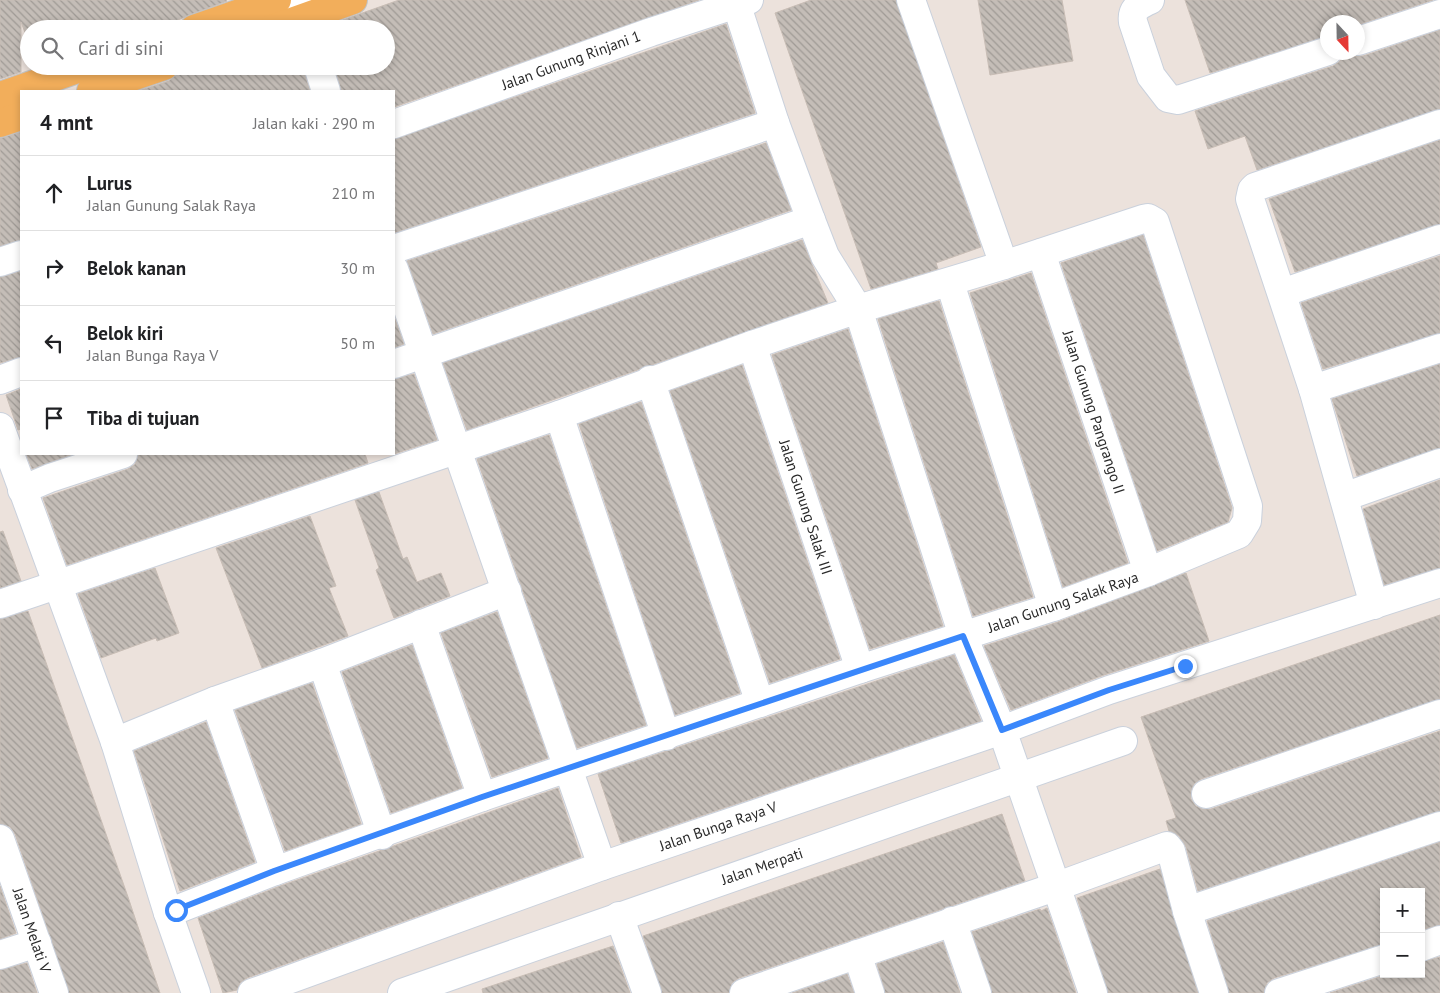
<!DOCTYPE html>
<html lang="id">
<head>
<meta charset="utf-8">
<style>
	:root { --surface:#fff; --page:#f2f2f2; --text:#202124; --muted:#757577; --line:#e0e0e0 }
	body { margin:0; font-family:"PT Sans",sans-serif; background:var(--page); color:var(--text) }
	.controls { position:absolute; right:15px; bottom:15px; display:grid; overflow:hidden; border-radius:0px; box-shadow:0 2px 8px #0003 }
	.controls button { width:45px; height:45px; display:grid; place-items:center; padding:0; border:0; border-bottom:1px solid var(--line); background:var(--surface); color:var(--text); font:25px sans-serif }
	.compass { position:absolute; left:1320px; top:15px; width:45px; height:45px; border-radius:50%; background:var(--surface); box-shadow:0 2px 8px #0003; rotate:158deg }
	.stop { position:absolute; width:15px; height:15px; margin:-11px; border:4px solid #3a87fb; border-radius:50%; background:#fff }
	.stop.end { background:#3a87fb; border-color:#fff; box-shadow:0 1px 5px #0008 }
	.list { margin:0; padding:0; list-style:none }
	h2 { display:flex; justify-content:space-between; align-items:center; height:65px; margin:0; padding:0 20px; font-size:21px }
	h2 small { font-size:16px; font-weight:400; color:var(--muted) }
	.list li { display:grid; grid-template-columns:32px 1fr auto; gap:15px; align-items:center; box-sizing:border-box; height:75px; padding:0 20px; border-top:1px solid var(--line) }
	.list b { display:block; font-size:19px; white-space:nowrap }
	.list p { margin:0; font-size:16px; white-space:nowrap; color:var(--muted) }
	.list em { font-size:16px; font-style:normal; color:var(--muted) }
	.icon { flex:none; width:28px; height:28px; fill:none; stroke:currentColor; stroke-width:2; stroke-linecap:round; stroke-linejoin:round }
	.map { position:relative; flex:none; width:1440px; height:993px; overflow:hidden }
	.search { position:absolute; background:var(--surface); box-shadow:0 2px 8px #0003; left:20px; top:20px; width:375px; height:55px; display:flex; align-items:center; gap:12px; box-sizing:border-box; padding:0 18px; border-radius:28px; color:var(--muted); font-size:19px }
	.panel { position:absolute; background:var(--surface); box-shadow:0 2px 8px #0003; left:20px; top:90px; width:375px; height:365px; border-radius:0px }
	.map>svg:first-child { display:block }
	.building { fill:url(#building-back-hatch); stroke:#c8bdb5 }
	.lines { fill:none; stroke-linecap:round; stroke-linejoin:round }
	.minor-casing { stroke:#cad1dc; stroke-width:30 }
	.major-casing { stroke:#c3c3c3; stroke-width:30 }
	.minor { stroke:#fff; stroke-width:28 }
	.major { stroke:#f2ae5b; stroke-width:28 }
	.route { stroke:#3a87fb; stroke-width:6 }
	.labels { text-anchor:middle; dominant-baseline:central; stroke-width:4.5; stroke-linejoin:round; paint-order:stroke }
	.street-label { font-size:15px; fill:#2a2a2a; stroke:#fff }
</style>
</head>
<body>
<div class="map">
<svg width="1440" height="993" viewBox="0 0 1440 993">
	<defs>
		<pattern id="building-back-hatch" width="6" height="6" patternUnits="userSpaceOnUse" patternTransform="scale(1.25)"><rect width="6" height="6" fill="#c4bdb7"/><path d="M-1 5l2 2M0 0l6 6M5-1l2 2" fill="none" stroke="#9f9a95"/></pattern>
	</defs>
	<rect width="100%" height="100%" fill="#ece2dc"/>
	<!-- building -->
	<g class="building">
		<polygon points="0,0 226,0 227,1 154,29 29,29 29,43 21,22 21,72 0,79"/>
		<polygon points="399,0 699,0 394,107 394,91 341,91 334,66 386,66 386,29 320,28"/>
		<polygon points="811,0 896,0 981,247 936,263 938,269 871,289 775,13"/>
		<polygon points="978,0 1062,0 1073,61 990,75"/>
		<polygon points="1185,0 1433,0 1358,25 1358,22 1328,22 1328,36 1210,73"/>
		<polygon points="726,24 755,113 394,233 394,139"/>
		<polygon points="1440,30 1440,109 1257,170 1245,136 1208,149 1195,111 1333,66 1340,61 1343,52 1355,56 1363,56"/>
		<polygon points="194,66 303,66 310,91 138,91 169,81 178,72"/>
		<polygon points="21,132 21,240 0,246 0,138"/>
		<polygon points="1440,140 1440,224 1295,272 1269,199"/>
		<polygon points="766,143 791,210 433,334 407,261"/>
		<polygon points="1143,235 1232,508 1228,522 1157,551 1061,263"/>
		<polygon points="802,240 828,303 467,430 443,363"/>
		<polygon points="1440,256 1440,333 1323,369 1301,303"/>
		<polygon points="21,271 21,357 0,363 0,277"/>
		<polygon points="1031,273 1128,563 1063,587 970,293"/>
		<polygon points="939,301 1033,597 973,616 878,319"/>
		<polygon points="394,316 404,344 394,348"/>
		<polygon points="848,329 943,626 870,649 772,355"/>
		<polygon points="1440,364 1440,448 1357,476 1332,399"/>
		<polygon points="742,365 840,659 770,683 670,391"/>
		<polygon points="414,374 437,440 394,454 394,379"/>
		<polygon points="21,389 21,429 18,430 6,395"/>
		<polygon points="641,402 740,693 675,715 579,424"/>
		<polygon points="549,435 646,725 577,748 477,459"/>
		<polygon points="26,454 74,454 32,469"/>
		<polygon points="138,454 365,454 368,463 67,565 43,498 128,469 135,464"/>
		<polygon points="1440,480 1440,568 1384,585 1363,509"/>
		<polygon points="379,492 403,559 407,557 417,582 441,573 450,596 394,618 376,570 379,568 355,500"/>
		<polygon points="310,516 336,586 329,588 348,636 262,668 216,548"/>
		<polygon points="3,531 21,581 0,588 0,532"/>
		<polygon points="155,568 179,633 157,641 156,638 101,658 78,594"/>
		<polygon points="1186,573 1209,641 1104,675 1011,710 984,646 1058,622"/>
		<polygon points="28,611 128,897 160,993 69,993 15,834 10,827 0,824 0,619"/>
		<polygon points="497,612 548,758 492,777 441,633"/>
		<polygon points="1440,615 1440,699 1201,779 1194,784 1191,791 1191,799 1196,806 1203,809 1211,809 1440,731 1440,811 1198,891 1186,847 1179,836 1169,831 1166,821 1176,818 1141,717"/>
		<polygon points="412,645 462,788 391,813 342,672"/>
		<polygon points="954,655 981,721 621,843 598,774"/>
		<polygon points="312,683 361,824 285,851 235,710"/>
		<polygon points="206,722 255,862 180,891 134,751"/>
		<polygon points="558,788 581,857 247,978 240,983 237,990 223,993 198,918 280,886"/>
		<polygon points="1002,814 1025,881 739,978 732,983 729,993 662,993 643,936"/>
		<polygon points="1440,842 1440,925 1421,930 1421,892 1384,892 1384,944 1274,978 1267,983 1264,993 1229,993 1207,921"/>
		<polygon points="1160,869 1198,993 1108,993 1077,898"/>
		<polygon points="0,886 16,933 0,939"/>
		<polygon points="1047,908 1076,993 992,993 972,932 1040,909 1041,911"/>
		<polygon points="943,942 960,993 885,993 877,964"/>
		<polygon points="613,946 630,993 483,993 482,989"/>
		<polygon points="1440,957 1440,993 1330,993 1388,974 1421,974 1421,962"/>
		<polygon points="27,963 37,993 0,993 0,970"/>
		<polygon points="847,974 854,993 792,993"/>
	</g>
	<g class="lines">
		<!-- minor casing -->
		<g class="minor-casing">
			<g id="minor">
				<polyline points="298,0 305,29"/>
				<polyline points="735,0 775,123 811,220 825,256 858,309 963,636 1002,730 1093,993"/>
				<path d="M 1150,0 C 1139,5 1131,9 1133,22 L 1151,76 L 1168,98 L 1178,100 L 1328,51"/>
				<polyline points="1358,41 1440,14"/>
				<polyline points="318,66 326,91"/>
				<polyline points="394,124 651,32 749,0"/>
				<polyline points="394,249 775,123"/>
				<polyline points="1041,253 1148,572"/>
				<polyline points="0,262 21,255"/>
				<polyline points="394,269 602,866"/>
				<polyline points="950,283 1053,607"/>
				<polyline points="1282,293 1440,239"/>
				<polyline points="752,345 860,669"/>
				<polyline points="394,364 811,220"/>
				<polyline points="0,380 21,372"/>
				<polyline points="650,380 760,703"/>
				<polyline points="1313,389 1440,348"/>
				<polyline points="559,415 666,736"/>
				<polyline points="0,427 115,742 168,913 196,993"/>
				<polyline points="22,490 50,478 123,454"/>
				<polyline points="1344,497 1440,463"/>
				<polyline points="0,604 559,415 752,345 858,309 1004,265 911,0"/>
				<polyline points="1374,605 1313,389 1250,199 1252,190 1255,187 1440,124"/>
				<polyline points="421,624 482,797"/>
				<polyline points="322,663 382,835"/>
				<polyline points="215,701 275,871"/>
				<polyline points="115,742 215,701 322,663 507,591"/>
				<polyline points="1206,794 1440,714"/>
				<polyline points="0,839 54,993"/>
				<polyline points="1187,911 1440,826"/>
				<polyline points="168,913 275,871 482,797 860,669 1053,607 1148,572 1239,534 1247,521 1248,506 1155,222 1148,218 1143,219 1004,265"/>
				<polyline points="619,916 647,993"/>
				<polyline points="952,921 977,993"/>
				<polyline points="1421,947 1440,940"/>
				<polyline points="857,954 870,993"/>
				<polyline points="0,955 37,943"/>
				<polyline points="252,993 602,866 1002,730 1109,690 1440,583"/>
				<polyline points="402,993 1123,741"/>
				<polyline points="744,993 1055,887 1167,846 1171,851 1187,911 1214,993"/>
				<polyline points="1279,993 1384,959"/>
			</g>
		</g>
		<!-- major casing -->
		<g class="major-casing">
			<g id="major">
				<polyline points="194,29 277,0"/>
				<polyline points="272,29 353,0"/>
				<polyline points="91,91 164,66"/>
				<polyline points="0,96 86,66"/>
				<polyline points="0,123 21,116"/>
			</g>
		</g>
		<!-- minor -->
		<use href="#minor" class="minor"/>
		<!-- major -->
		<use href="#major" class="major"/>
	</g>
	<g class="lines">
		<!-- route -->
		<polyline class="route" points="176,910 274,871 482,797 963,636 1002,730 1109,690 1185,666"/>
	</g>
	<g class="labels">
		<!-- street labels -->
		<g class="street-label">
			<text transform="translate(571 60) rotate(-20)">Jalan Gunung Rinjani 1</text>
			<text transform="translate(1094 412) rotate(72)">Jalan Gunung Pangrango II</text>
			<text transform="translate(806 507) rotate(72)">Jalan Gunung Salak III</text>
			<text transform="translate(1063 602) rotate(-19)">Jalan Gunung Salak Raya</text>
			<text transform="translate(718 826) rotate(-19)">Jalan Bunga Raya V</text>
			<text transform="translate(762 866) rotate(-19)">Jalan Merpati</text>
			<text transform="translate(32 930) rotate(71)">Jalan Melati V</text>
		</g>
	</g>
</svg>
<div class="controls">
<button>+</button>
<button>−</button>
</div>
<svg class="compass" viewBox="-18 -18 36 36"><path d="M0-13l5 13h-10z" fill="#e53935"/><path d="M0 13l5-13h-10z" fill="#757577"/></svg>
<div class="stop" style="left:176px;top:910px"></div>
<div class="stop end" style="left:1185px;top:666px"></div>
<div class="search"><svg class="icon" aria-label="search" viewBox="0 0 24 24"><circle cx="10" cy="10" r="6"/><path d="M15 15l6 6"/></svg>Cari di sini</div>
<section class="panel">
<h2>4 mnt<small>Jalan kaki · 290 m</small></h2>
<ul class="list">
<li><svg class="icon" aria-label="ahead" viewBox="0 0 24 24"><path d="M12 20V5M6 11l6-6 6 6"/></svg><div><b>Lurus</b><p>Jalan Gunung Salak Raya</p></div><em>210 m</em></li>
<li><svg class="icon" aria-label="right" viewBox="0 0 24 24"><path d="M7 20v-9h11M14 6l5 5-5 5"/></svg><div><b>Belok kanan</b></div><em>30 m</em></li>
<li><svg class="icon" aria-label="left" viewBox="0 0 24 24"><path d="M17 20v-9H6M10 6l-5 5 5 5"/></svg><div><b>Belok kiri</b><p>Jalan Bunga Raya V</p></div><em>50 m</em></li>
<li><svg class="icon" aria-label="arrive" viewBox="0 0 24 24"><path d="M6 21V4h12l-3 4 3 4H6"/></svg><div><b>Tiba di tujuan</b></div></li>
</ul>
</section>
</div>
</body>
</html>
